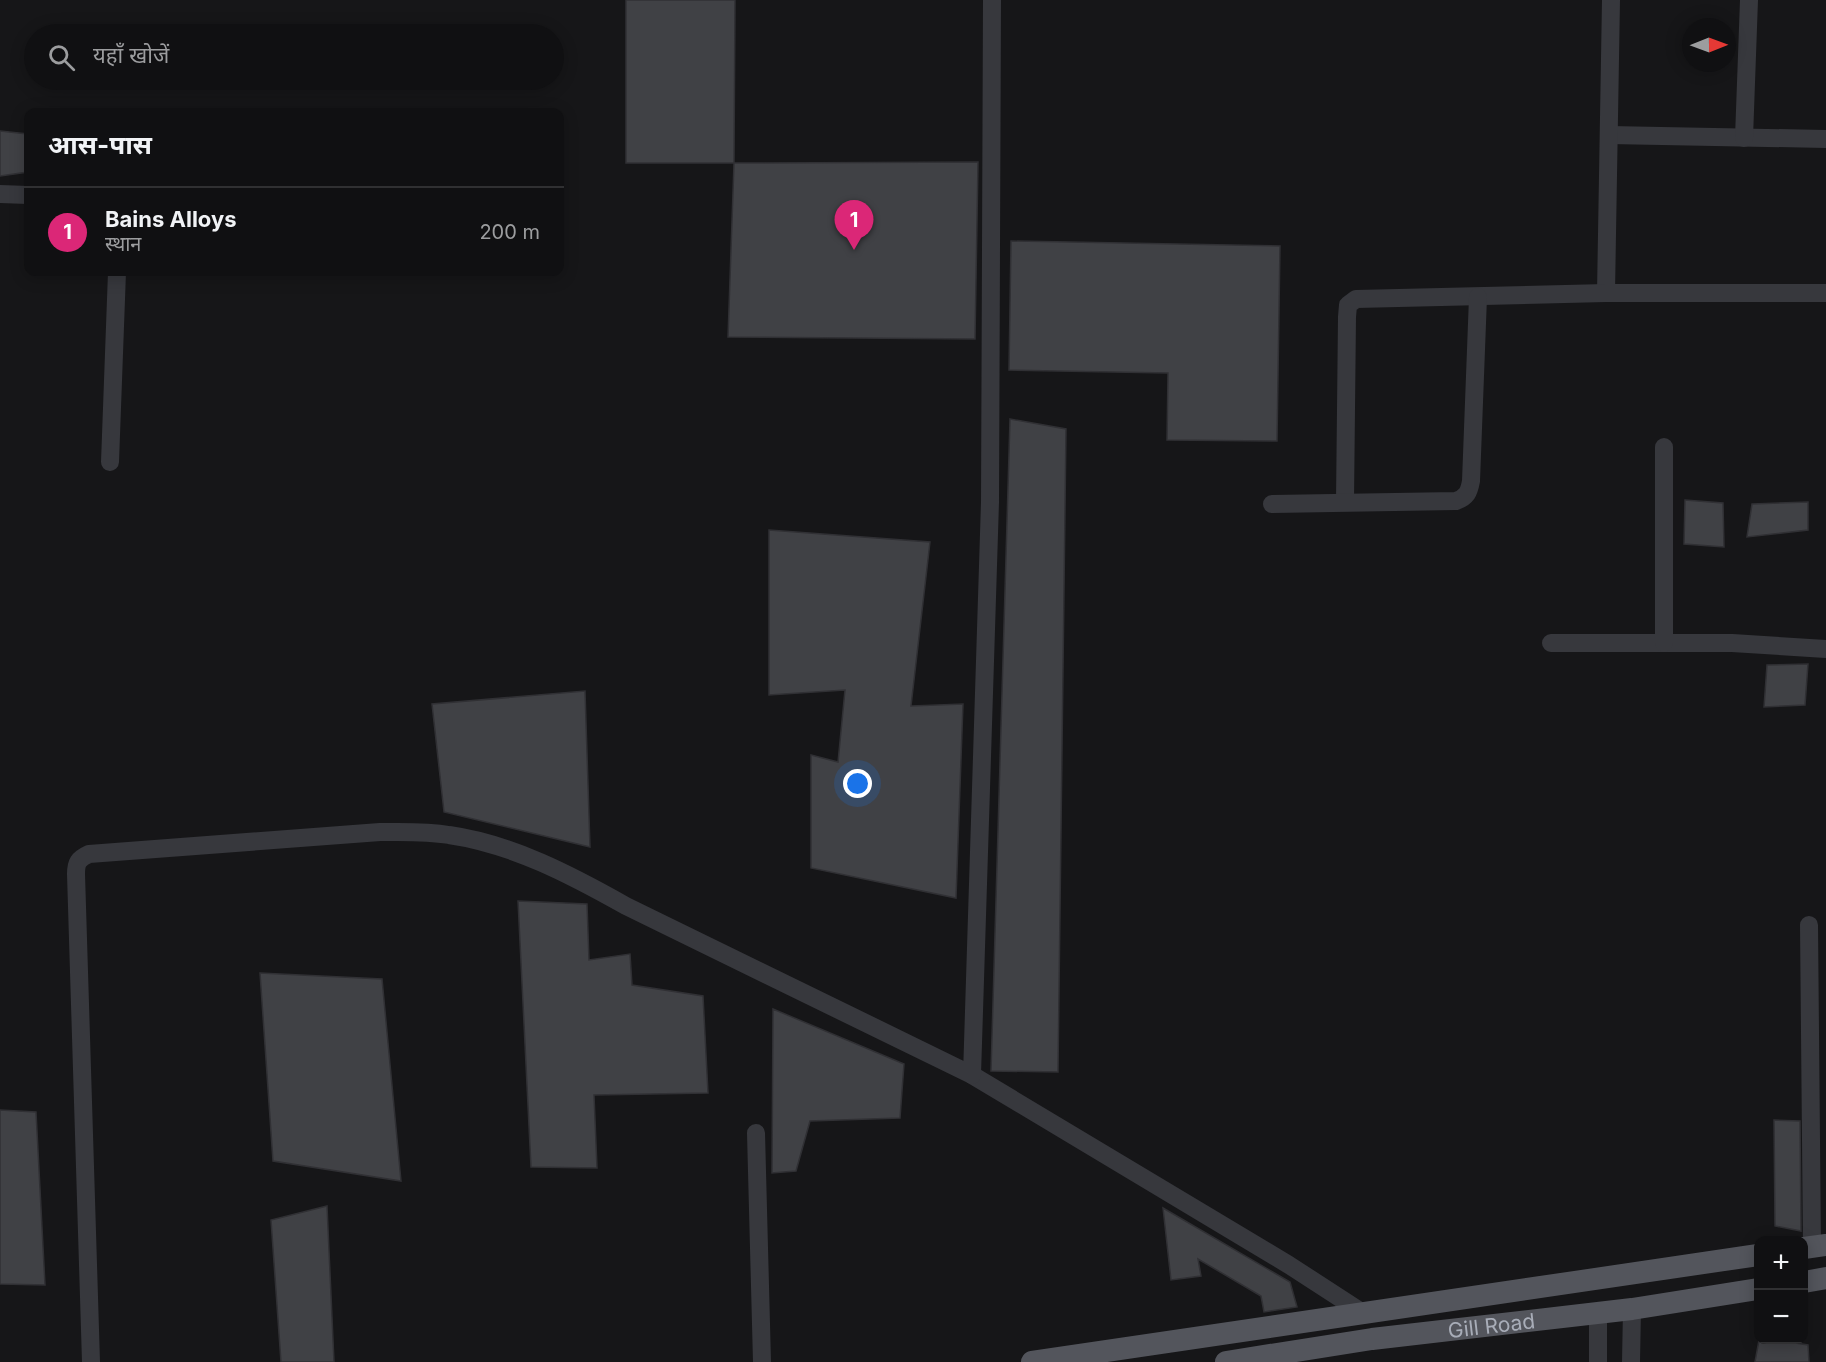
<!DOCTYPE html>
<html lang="hi">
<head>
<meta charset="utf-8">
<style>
	:root { --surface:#101012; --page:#1e1e20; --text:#f1f3f6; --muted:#9c9d9f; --line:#303032; --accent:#db2777 }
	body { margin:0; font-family:Inter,"Noto Sans Devanagari",sans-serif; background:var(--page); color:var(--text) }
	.controls { position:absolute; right:18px; bottom:18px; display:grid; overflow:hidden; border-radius:12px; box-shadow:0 3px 15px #0003 }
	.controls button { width:54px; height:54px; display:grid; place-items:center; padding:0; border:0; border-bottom:2px solid var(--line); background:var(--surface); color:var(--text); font:30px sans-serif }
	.compass { position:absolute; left:1682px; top:18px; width:54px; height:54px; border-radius:50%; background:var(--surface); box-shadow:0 3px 15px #0003; rotate:89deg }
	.you { position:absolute; left:858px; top:784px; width:21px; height:21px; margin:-15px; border:4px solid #fff; border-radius:50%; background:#1a73e8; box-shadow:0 0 0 9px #1a73e833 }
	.badge { display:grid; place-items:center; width:39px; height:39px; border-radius:50%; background:var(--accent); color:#fff; font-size:20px; font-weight:700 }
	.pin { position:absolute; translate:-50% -50px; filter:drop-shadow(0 2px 3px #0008) }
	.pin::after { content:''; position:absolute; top:32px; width:21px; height:18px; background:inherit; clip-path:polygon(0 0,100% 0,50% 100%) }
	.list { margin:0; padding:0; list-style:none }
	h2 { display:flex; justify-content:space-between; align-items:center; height:78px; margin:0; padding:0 24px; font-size:26px }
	h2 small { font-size:20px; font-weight:400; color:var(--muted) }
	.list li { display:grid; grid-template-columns:39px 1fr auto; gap:18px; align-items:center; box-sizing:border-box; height:90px; padding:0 24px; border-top:2px solid var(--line) }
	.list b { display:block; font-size:22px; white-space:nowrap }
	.list p { margin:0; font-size:20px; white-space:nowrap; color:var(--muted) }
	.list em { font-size:20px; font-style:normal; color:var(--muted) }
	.icon { flex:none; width:33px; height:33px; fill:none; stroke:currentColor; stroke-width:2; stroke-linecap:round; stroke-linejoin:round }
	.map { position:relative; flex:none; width:1826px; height:1362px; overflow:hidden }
	.search { position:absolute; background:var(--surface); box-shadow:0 3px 15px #0003; left:24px; top:24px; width:540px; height:66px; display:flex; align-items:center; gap:15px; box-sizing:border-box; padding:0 21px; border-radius:33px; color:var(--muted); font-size:22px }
	.panel { position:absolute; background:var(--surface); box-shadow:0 3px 15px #0003; left:24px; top:108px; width:540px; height:168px; border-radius:12px }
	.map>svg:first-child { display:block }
	.building { fill:#404145; stroke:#303034; stroke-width:1.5 }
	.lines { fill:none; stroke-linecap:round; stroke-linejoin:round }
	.minor { stroke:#37383d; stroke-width:18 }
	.major { stroke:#53555c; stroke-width:22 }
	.labels { text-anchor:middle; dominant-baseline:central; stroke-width:5; stroke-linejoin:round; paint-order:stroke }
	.street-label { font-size:21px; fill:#a8adb8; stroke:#111113 }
</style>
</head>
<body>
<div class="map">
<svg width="1826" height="1362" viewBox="0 0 1826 1362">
	<rect width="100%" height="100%" fill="#161618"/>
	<!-- building -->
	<g class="building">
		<polygon points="626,0 735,0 734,163 626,163"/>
		<polygon points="0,131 28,134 28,172 0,176"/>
		<polygon points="978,162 975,339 728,337 734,163"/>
		<polygon points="1011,241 1280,246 1277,441 1167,440 1168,373 1009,370"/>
		<polygon points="1010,419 1066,429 1058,1072 991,1071"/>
		<polygon points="1685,500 1723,503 1724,547 1684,544"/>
		<polygon points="1808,502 1808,530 1747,537 1752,504"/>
		<polygon points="769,530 930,542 911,706 963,704 956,898 811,868 811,755 838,762 845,690 769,695"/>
		<polygon points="1808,664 1805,705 1764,707 1767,665"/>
		<polygon points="585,691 590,847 444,812 432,704"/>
		<polygon points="518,901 587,904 589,960 630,954 632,985 703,996 708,1093 594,1095 597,1168 531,1167"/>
		<polygon points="260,973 382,979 401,1181 273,1161"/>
		<polygon points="773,1009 904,1064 900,1118 810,1121 796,1171 772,1173"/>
		<polygon points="0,1110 36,1112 45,1285 0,1284"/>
		<polygon points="1774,1120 1800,1121 1801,1231 1775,1226"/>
		<polygon points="327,1206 334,1362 281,1362 271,1220"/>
		<polygon points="1163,1208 1290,1282 1297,1307 1264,1312 1261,1296 1198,1259 1201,1276 1171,1280"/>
		<polygon points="1759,1340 1777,1340 1808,1345 1809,1362 1755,1362"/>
	</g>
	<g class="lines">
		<!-- minor -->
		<g class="minor">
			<polyline points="1609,135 1826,139"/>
			<polyline points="1744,138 1749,0"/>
			<polyline points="0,194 28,195"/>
			<polyline points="1606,293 1611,0"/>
			<polyline points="110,462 117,272"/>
			<polyline points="1345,501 1347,317 1348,305 1356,299 1606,293 1826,293"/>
			<path d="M 1272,504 L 1456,501 C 1467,497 1469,492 1471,481 L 1478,297"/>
			<polyline points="1551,643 1732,643 1826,649"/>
			<polyline points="1664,643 1664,447"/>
			<polyline points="1809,925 1812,1247"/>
			<polyline points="972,1075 1289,1265 1363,1313"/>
			<polyline points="756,1133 762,1362"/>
			<path d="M 91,1362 L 76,874 C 76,863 78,859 89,854 L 380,832 C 403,832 426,831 449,835 C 512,844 571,875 626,906 L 972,1075 L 990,502 L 992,0"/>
			<polyline points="1598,1362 1598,1314"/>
			<polyline points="1631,1362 1632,1309"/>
		</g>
		<!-- major -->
		<g class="major">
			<polyline points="1804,1248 1826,1245"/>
			<polyline points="1804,1282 1826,1278"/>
			<polyline points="1032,1362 1758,1255"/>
			<path id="s1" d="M 1226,1362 L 1372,1339 L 1632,1309 L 1758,1289"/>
		</g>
	</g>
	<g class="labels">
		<!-- street labels -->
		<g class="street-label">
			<text stroke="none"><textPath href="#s1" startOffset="268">Gill Road</textPath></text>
		</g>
	</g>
</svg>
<div class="controls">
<button>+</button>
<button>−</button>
</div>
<svg class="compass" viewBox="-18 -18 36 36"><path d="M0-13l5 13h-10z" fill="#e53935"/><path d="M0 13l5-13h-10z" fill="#9c9d9f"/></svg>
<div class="you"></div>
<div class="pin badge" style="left:854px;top:250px">1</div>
<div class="search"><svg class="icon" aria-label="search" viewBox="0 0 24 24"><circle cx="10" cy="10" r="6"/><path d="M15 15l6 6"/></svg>यहाँ खोजें</div>
<section class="panel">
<h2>आस-पास<small></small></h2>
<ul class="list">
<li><span class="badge">1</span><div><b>Bains Alloys</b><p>स्थान</p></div><em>200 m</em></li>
</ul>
</section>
</div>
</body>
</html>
